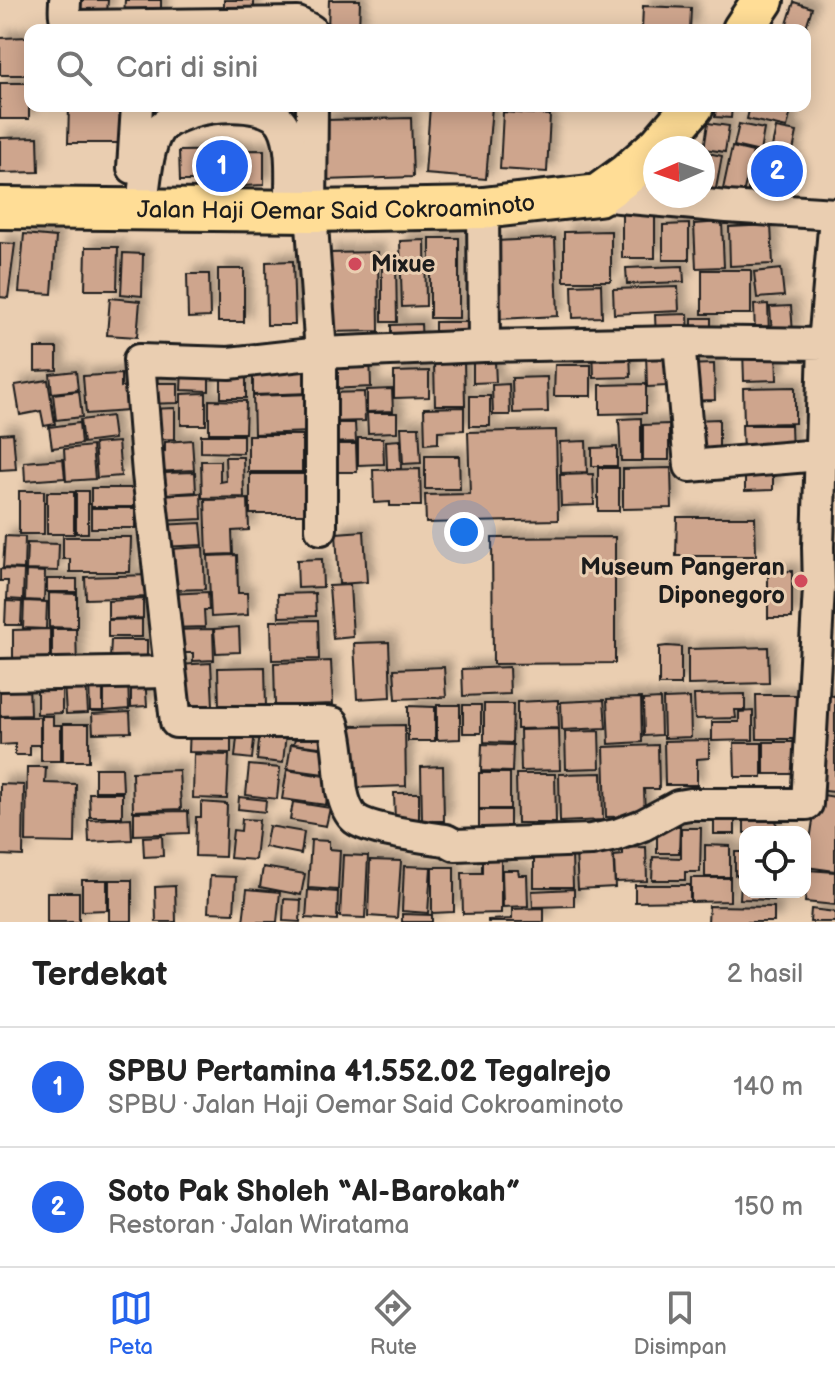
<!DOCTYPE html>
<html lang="id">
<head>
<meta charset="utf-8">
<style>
	:root { --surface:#fff; --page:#f6f6f6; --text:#222; --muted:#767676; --line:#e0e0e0; --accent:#2563eb }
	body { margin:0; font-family:"Balsamiq Sans",sans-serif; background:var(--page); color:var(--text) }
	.controls { position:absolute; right:24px; bottom:24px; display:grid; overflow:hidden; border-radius:16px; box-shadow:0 4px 20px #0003 }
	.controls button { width:72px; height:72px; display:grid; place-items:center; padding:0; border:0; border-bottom:2px solid var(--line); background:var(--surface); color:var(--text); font:40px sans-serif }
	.compass { position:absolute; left:643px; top:136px; width:72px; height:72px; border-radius:50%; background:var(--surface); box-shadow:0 4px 20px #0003; rotate:268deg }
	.you { position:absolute; left:464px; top:532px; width:28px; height:28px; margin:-20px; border:6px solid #fff; border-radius:50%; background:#1a73e8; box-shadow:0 0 0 12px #1a73e833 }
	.badge { display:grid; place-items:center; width:52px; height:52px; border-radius:50%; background:var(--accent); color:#fff; font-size:26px; font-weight:700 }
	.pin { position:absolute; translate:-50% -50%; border:4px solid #fff; box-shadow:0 2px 8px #0006 }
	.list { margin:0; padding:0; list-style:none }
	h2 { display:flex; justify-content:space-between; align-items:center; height:104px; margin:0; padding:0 32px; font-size:34px }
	h2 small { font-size:26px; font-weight:400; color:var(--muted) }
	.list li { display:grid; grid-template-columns:52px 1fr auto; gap:24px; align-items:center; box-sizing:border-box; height:120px; padding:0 32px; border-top:2px solid var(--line) }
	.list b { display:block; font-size:30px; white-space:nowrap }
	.list p { margin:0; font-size:26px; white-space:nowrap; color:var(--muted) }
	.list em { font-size:26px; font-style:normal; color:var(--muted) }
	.icon { flex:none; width:44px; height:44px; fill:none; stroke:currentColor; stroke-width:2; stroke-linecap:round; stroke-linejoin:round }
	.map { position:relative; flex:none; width:835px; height:922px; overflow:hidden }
	.search { position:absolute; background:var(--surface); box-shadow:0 4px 20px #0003; left:24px; right:24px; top:24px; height:88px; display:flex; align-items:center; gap:20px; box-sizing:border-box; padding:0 28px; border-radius:16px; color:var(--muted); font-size:30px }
	.sheet { height:344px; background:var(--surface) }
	nav { display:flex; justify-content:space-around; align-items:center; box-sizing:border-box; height:112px; border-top:2px solid var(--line); background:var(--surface); font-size:22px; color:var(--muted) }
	nav a { display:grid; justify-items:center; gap:4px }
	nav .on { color:var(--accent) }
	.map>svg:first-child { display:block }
	.building { fill:#cea58d; stroke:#1c1c1c; stroke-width:2; filter:url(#shadow) }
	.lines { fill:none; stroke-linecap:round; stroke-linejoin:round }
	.minor-casing { stroke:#1c1c1c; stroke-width:36 }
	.major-casing { stroke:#1c1c1c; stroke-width:46 }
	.minor { stroke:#eaceb1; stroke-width:30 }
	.major { stroke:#ffdd96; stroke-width:40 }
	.poi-dot { fill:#d1495b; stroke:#eaceb1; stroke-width:3 }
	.labels { text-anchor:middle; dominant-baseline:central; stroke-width:6; stroke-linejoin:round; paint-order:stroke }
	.street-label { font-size:24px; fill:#1c1c1c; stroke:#eaceb1 }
	.poi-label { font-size:24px; font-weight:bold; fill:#1c1c1c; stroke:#eaceb1; text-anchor:start }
</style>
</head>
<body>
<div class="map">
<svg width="835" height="922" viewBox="0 0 835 922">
	<defs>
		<filter id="shadow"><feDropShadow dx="7" dy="-7" stdDeviation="4" flood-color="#0004"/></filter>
	</defs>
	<rect width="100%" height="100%" fill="#eaceb1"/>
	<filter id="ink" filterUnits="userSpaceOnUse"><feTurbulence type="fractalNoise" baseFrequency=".0125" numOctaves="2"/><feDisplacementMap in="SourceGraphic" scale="16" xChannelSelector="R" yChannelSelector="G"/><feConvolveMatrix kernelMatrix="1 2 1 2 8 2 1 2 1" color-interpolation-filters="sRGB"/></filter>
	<g filter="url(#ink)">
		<!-- building -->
		<g class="building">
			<polygon points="73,0 108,0 107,13 73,11"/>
			<polygon points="125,0 161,0 161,15 124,15"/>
			<rect x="224" y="0" width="30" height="12"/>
			<polygon points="329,0 360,0 359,30 328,30"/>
			<polygon points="794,2 812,8 805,30 796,30 786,27"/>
			<polygon points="643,6 691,8 690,30 642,30"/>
			<polygon points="30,37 30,75 0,75 0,38"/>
			<rect x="0" y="83" width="29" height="36"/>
			<polygon points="69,106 121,106 121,143 68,143"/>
			<polygon points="430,106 492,106 486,179 425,174"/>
			<polygon points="716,106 732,106 731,118 715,117"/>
			<polygon points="750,106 792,106 787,128 747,119"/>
			<polygon points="503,112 550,115 547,172 500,169"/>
			<polygon points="411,118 413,177 326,180 324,120"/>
			<polygon points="708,123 729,126 725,152 704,149"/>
			<polygon points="739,124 764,129 760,152 734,146"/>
			<polygon points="776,128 797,132 791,160 770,156"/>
			<polygon points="38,137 39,172 0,173 0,138"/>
			<polygon points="732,147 753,152 743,194 723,189"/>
			<polygon points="264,150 264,185 242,186 242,181 180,181 179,151"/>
			<polygon points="703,152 722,156 715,194 703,191"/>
			<polygon points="755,154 776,159 768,194 748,190"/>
			<polygon points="622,214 655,215 655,258 622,258"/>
			<polygon points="722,222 724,267 696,268 694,224"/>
			<polygon points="689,224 689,260 663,260 663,225"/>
			<polygon points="771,225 773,264 730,266 729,227"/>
			<polygon points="611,231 611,281 564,281 564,232"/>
			<polygon points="24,234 56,237 52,294 19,292"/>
			<rect x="430" y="238" width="29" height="80"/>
			<polygon points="555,238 558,316 499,319 496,241"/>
			<polygon points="425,240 426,306 402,307 400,241"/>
			<polygon points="0,243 15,244 8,298 0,297"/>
			<polygon points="86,247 118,247 117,290 85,290"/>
			<polygon points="378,252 379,331 329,332 328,253"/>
			<polygon points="123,253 143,254 142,296 121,294"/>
			<polygon points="293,261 295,325 267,325 266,262"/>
			<polygon points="396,263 397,322 382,322 382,264"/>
			<polygon points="683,266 684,282 627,284 626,268"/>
			<rect x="218" y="269" width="26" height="53"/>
			<polygon points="781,269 784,296 757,298 754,272"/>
			<rect x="702" y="270" width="49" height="44"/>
			<polygon points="187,274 209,274 210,317 188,318"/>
			<polygon points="601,284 602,317 573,318 572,285"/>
			<polygon points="678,287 679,311 614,314 613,289"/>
			<polygon points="110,298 140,301 137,337 107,335"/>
			<polygon points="768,304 769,334 755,335 754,305"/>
			<polygon points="791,306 793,333 772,334 770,307"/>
			<polygon points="688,314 689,337 656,339 655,315"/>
			<rect x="692" y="318" width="19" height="20"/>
			<polygon points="435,322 469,322 467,341 435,342"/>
			<polygon points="421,324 422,343 391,345 391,325"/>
			<polygon points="593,345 630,353 631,377 594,378"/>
			<polygon points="35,348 57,348 57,370 35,371"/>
			<polygon points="776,349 777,380 744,381 743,350"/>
			<polygon points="666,352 668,386 647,387 646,353"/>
			<polygon points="370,354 371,387 329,389 327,356"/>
			<polygon points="464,361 465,405 435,405 434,362"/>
			<polygon points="473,362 495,362 496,382 473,383"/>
			<polygon points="714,364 715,400 685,401 684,365"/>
			<polygon points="555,365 591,365 591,396 554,396"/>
			<polygon points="221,367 246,375 246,398 221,398"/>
			<polygon points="311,368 311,393 253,395 253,369"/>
			<polygon points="76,371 78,390 52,393 50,374"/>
			<polygon points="182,371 209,372 209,391 181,390"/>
			<polygon points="429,371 429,397 394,398 394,372"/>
			<polygon points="121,374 121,387 126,386 128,411 86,414 83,376"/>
			<polygon points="547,377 548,412 513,413 512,378"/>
			<polygon points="48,380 55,424 44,426 41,411 20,415 15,385"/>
			<polygon points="144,383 178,383 178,403 144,404"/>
			<polygon points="509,384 510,415 493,415 492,385"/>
			<polygon points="646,384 646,413 600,414 600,385"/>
			<polygon points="795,387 795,423 744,424 743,388"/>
			<polygon points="392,389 393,411 367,412 367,390"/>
			<polygon points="79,391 82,417 56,420 53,394"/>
			<polygon points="364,392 365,421 330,422 329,393"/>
			<polygon points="206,393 206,425 181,425 181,394"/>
			<polygon points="311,394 312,432 254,434 253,396"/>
			<rect x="470" y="396" width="20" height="30"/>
			<polygon points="209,400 246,401 245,433 209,433"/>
			<polygon points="464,407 464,430 438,431 438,443 425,444 424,408"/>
			<polygon points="175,408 175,439 149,440 149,409"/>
			<polygon points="367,413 397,413 397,432 368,433"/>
			<polygon points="111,416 114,439 83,443 80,420"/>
			<polygon points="641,418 641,461 621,461 619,419"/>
			<polygon points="719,419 719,459 692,459 692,420"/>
			<polygon points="79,423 81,444 52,448 49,427"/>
			<polygon points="328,423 355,423 356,442 328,443"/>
			<polygon points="669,424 669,460 643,460 643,425"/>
			<polygon points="742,425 791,425 792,455 743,455"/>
			<polygon points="401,427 419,427 421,463 403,464"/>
			<polygon points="556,430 558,520 426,523 425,495 470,494 468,432"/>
			<polygon points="13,433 16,469 0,470 0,434"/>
			<polygon points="201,435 243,435 243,453 201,452"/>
			<rect x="248" y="435" width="54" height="37"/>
			<polygon points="358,438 383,438 384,464 358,465"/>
			<polygon points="192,440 194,470 153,472 152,452 165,451 165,442"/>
			<polygon points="400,440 401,469 387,469 386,441"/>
			<polygon points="586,441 587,472 561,473 560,442"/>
			<polygon points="118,442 121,476 97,478 94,444"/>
			<polygon points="336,444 356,444 357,472 336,472"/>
			<polygon points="92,446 95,479 66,481 64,449"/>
			<polygon points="617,447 617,466 592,466 592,448"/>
			<polygon points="425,456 459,456 460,489 425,489"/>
			<polygon points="225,457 243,457 244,497 202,498 201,461 220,461 220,482 226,481"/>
			<polygon points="63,459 65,478 25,481 24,462"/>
			<rect x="598" y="468" width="21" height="43"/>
			<polygon points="671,468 672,508 623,509 623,469"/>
			<polygon points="420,469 421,506 390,506 390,502 374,503 373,470"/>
			<polygon points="773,470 773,490 745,491 745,471"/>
			<polygon points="195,472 196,492 165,494 164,473"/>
			<rect x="250" y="474" width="65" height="40"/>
			<polygon points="593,474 594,505 561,506 560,475"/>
			<polygon points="91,488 135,488 134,507 91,507"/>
			<rect x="19" y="491" width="25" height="43"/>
			<rect x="76" y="491" width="12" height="42"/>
			<rect x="47" y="492" width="27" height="42"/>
			<polygon points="201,493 202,519 160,521 159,495"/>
			<polygon points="248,499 249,530 232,531 233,554 207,555 205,500"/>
			<rect x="91" y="508" width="44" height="20"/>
			<polygon points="677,517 755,517 756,556 676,556"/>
			<polygon points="201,523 203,545 161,547 159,525"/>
			<polygon points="364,531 367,582 339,584 336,533"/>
			<polygon points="5,536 25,537 24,569 3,568"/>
			<polygon points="63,537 131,537 130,572 70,572 70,559 63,559"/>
			<polygon points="615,537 615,663 493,664 492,538"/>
			<polygon points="27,543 59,544 58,571 26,570"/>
			<polygon points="203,547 205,589 172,590 170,549"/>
			<polygon points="237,555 238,593 247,593 248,615 211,617 208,556"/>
			<polygon points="322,559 323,587 298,588 297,560"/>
			<polygon points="0,569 24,570 23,600 7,599 8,581 0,581"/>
			<polygon points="26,571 45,572 44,601 25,600"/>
			<polygon points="792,571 792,618 768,618 768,572"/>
			<polygon points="150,575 150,597 86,599 85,577"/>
			<rect x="47" y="579" width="30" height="13"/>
			<polygon points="350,585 353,637 333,639 329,586"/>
			<polygon points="208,592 209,610 204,610 205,627 170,628 169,594"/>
			<polygon points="49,593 77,594 77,628 49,627"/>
			<polygon points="315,593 316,616 279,617 278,594"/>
			<polygon points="143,599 143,618 108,619 108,601"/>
			<polygon points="6,601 22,602 21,625 5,625"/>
			<polygon points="24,601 47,602 46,629 23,628"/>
			<polygon points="142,619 142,637 108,637 108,620"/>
			<polygon points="318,620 319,659 272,660 271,621"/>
			<polygon points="239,627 240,652 216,653 214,629"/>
			<polygon points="50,629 50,670 13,671 13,630"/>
			<polygon points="52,629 76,629 77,669 52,669"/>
			<polygon points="213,629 214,660 193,661 193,653 174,653 173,630"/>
			<polygon points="111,640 147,640 147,659 110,659"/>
			<polygon points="389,642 391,697 357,699 354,643"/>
			<polygon points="667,646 681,647 681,685 659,685 659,647"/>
			<polygon points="768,647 769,683 688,685 688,649"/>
			<polygon points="331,661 333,704 275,706 274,663"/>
			<polygon points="211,663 213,706 180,707 178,665"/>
			<polygon points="265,667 266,707 219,708 218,668"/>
			<polygon points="444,667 446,697 396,699 394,669"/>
			<polygon points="509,667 510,694 463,696 462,669"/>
			<polygon points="104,677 128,678 129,709 104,711"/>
			<polygon points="131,677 145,677 147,706 131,707"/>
			<polygon points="103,679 103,711 90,711 89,680"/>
			<polygon points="86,681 88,713 66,714 64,682"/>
			<polygon points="29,682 30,715 0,716 0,683"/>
			<polygon points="62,682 62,713 37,714 37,683"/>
			<polygon points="745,694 745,710 735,710 736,718 695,719 694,695"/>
			<polygon points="756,695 805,695 805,716 796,717 797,739 757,739"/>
			<polygon points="821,695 835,696 835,792 814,790"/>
			<polygon points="641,698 642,742 609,744 607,699"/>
			<polygon points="690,698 691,737 664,738 663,699"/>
			<polygon points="660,699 661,735 644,736 643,700"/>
			<polygon points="558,700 559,728 517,729 517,702"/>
			<polygon points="604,700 606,728 562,730 561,702"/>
			<polygon points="484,704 513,704 512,743 484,742"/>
			<polygon points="437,705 460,705 460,739 437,740"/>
			<rect x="463" y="705" width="18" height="28"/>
			<polygon points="408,706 435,707 435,741 408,741"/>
			<polygon points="753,711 753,740 712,741 712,722 739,722 739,712"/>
			<polygon points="130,712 131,732 93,733 92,714"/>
			<polygon points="41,716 53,716 53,725 61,725 61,761 41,761"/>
			<polygon points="0,717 40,717 40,745 30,745 30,755 15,755 15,744 0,745"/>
			<polygon points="297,722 332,727 328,748 294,744"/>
			<polygon points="261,723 286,733 283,763 257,760"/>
			<rect x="63" y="724" width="26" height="37"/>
			<polygon points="190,725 231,726 231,753 189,752"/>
			<polygon points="405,725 406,786 350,788 348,726"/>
			<polygon points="238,728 255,730 252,759 235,757"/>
			<polygon points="559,729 560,770 521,771 520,730"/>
			<polygon points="599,731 600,768 566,769 565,732"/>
			<polygon points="709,740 709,758 697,759 697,785 665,785 664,741"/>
			<rect x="764" y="742" width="33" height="32"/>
			<polygon points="734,743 762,743 762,777 735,777"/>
			<polygon points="291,744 334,750 331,775 287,769"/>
			<polygon points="482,744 513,745 512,772 481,771"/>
			<polygon points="658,745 659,789 644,789 645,816 606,817 604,747"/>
			<polygon points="194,754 229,755 227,799 193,798"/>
			<polygon points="249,765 280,768 277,799 246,795"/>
			<polygon points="443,766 444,821 422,821 421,767"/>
			<polygon points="27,767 46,767 45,783 76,784 75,843 26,842"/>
			<polygon points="95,768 122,768 123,791 95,791"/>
			<polygon points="179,770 181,809 133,811 132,772"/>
			<polygon points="287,770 330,777 326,805 282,799"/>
			<rect x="479" y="773" width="31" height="36"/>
			<polygon points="602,773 603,820 560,822 559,774"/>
			<polygon points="516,774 555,774 556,823 517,823"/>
			<polygon points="0,784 24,785 23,856 0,855"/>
			<polygon points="89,793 122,793 122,817 90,817"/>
			<polygon points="394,793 419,793 419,822 395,822"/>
			<polygon points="817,794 835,797 835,871 806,867"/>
			<polygon points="239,797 266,800 265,812 238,809"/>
			<polygon points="201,802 227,804 225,857 195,856 196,817 201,817"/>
			<polygon points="293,802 330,808 326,826 290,820"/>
			<rect x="714" y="807" width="21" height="27"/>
			<polygon points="744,807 777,808 776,832 744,833"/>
			<rect x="479" y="810" width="31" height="19"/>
			<polygon points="188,811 189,833 134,835 134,812"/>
			<polygon points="131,818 132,840 89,842 88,820"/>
			<polygon points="242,819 259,820 255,860 230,858 233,830 241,831"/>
			<polygon points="269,826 304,832 301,854 265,847"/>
			<polygon points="657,826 680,826 679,853 657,853"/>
			<polygon points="681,828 701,828 700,872 685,872 685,880 652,880 653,857 681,858"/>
			<polygon points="162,836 163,856 144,857 143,837"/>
			<polygon points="311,840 329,841 329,849 340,850 338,890 308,888"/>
			<polygon points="705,845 730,846 730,877 705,877"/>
			<polygon points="646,847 647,881 615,882 614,856 623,855 623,848"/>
			<polygon points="613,851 615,887 578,889 576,852"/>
			<polygon points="482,852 501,852 501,913 463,914 462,873 482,873"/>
			<polygon points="735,852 745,852 745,876 735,875"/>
			<polygon points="343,855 368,856 365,918 340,917"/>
			<polygon points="534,855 572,855 573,887 534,887"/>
			<polygon points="370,860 401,861 397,918 368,916"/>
			<polygon points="404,866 431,867 428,913 402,911"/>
			<polygon points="263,867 305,874 301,895 260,887"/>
			<polygon points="432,867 454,867 454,912 432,913"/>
			<polygon points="502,870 518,870 519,875 527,875 528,906 503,907"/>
			<polygon points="808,870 835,872 835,905 805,902"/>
			<polygon points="210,876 236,877 234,913 208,912"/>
			<polygon points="691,878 730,878 730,901 691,902"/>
			<polygon points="82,880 107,880 107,910 82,911"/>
			<rect x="109" y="880" width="23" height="41"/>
			<polygon points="741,881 745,881 745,892 773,892 773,900 740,899"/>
			<polygon points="635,885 690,885 690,901 635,902"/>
			<polygon points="175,886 176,922 156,922 155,887"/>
			<polygon points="247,889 280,892 277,922 243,922"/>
			<polygon points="574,889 574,906 533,907 532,891"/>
			<polygon points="308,890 338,892 337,920 306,918"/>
			<rect x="47" y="892" width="32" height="30"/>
			<polygon points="284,899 301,900 300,922 283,921"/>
			<polygon points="709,906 774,907 774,922 708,922"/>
			<polygon points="544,908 544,922 488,922 488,920 512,919 512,909"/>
			<polygon points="811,909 835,912 835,922 810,922"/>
			<polygon points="402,914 432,915 432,922 402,922"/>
		</g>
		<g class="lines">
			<!-- minor casing -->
			<g class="minor-casing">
				<g id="minor">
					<path d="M 65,0 C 65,14 61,21 77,26 L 298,23 L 311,30"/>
					<polyline points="312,106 311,211 321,353 321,529"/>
					<polyline points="133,168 137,106"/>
					<polyline points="598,195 727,207 835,214"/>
					<polyline points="483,208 484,346"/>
					<path d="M 141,210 C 145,188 146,149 158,131 C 176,105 266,94 283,125 C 295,147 290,186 291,211"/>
					<polyline points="679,342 690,466 820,455"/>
					<path d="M 824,344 L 679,342 L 484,346 L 321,353 L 229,363 L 139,360 L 148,474 L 176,722 L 328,722 L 333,723 C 340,745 339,768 342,791 C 344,801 347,812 355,819 C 371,831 425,837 446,840 L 455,845 L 591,840 L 616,835 L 643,825 L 678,806 L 690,804 L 807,804 L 819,588 L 818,547 L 824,344 L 835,217"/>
					<polyline points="0,675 169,672"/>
				</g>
			</g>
			<!-- major casing -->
			<g class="major-casing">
				<g id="major">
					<polyline points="743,30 763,0"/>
					<polyline points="657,148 693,106"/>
					<path id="s1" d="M 0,208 L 311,211 L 483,208 L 598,195 L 627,174 L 655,149"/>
				</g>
			</g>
			<!-- minor -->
			<use href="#minor" class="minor"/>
			<!-- major -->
			<use href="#major" class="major"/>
		</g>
	</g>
	<!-- markers -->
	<g class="poi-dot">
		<circle cx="355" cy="264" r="8"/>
		<circle cx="801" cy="581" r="8"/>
	</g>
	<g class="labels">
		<!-- street labels -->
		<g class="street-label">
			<text stroke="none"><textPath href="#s1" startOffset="336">Jalan Haji Oemar Said Cokroaminoto</textPath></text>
		</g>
		<!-- poi labels -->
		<g class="poi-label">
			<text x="371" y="264">Mixue</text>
			<text x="785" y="567" text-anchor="end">Museum Pangeran<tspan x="785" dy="28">Diponegoro</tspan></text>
		</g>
	</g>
</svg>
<div class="controls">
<button><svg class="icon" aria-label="locate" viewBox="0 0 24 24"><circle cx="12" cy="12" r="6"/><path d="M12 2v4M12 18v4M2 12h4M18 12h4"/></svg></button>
</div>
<svg class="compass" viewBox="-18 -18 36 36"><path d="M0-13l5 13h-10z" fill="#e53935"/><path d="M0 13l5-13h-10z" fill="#767676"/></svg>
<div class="you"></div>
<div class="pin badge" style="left:222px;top:166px">1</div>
<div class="pin badge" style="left:777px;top:171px">2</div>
<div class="search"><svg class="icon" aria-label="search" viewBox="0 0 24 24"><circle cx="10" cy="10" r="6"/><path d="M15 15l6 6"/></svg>Cari di sini</div>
</div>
<section class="sheet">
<h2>Terdekat<small>2 hasil</small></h2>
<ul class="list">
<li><span class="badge">1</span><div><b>SPBU Pertamina 41.552.02 Tegalrejo</b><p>SPBU · Jalan Haji Oemar Said Cokroaminoto</p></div><em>140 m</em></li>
<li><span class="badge">2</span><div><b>Soto Pak Sholeh “Al-Barokah”</b><p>Restoran · Jalan Wiratama</p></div><em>150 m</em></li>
</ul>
</section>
<nav>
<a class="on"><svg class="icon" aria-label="map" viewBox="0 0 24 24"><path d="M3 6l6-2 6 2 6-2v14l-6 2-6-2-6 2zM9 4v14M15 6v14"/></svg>Peta</a>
<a><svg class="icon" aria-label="directions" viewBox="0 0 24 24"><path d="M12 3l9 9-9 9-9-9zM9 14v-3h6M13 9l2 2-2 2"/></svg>Rute</a>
<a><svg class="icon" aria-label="saved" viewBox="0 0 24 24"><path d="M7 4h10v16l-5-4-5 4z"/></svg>Disimpan</a>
</nav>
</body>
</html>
